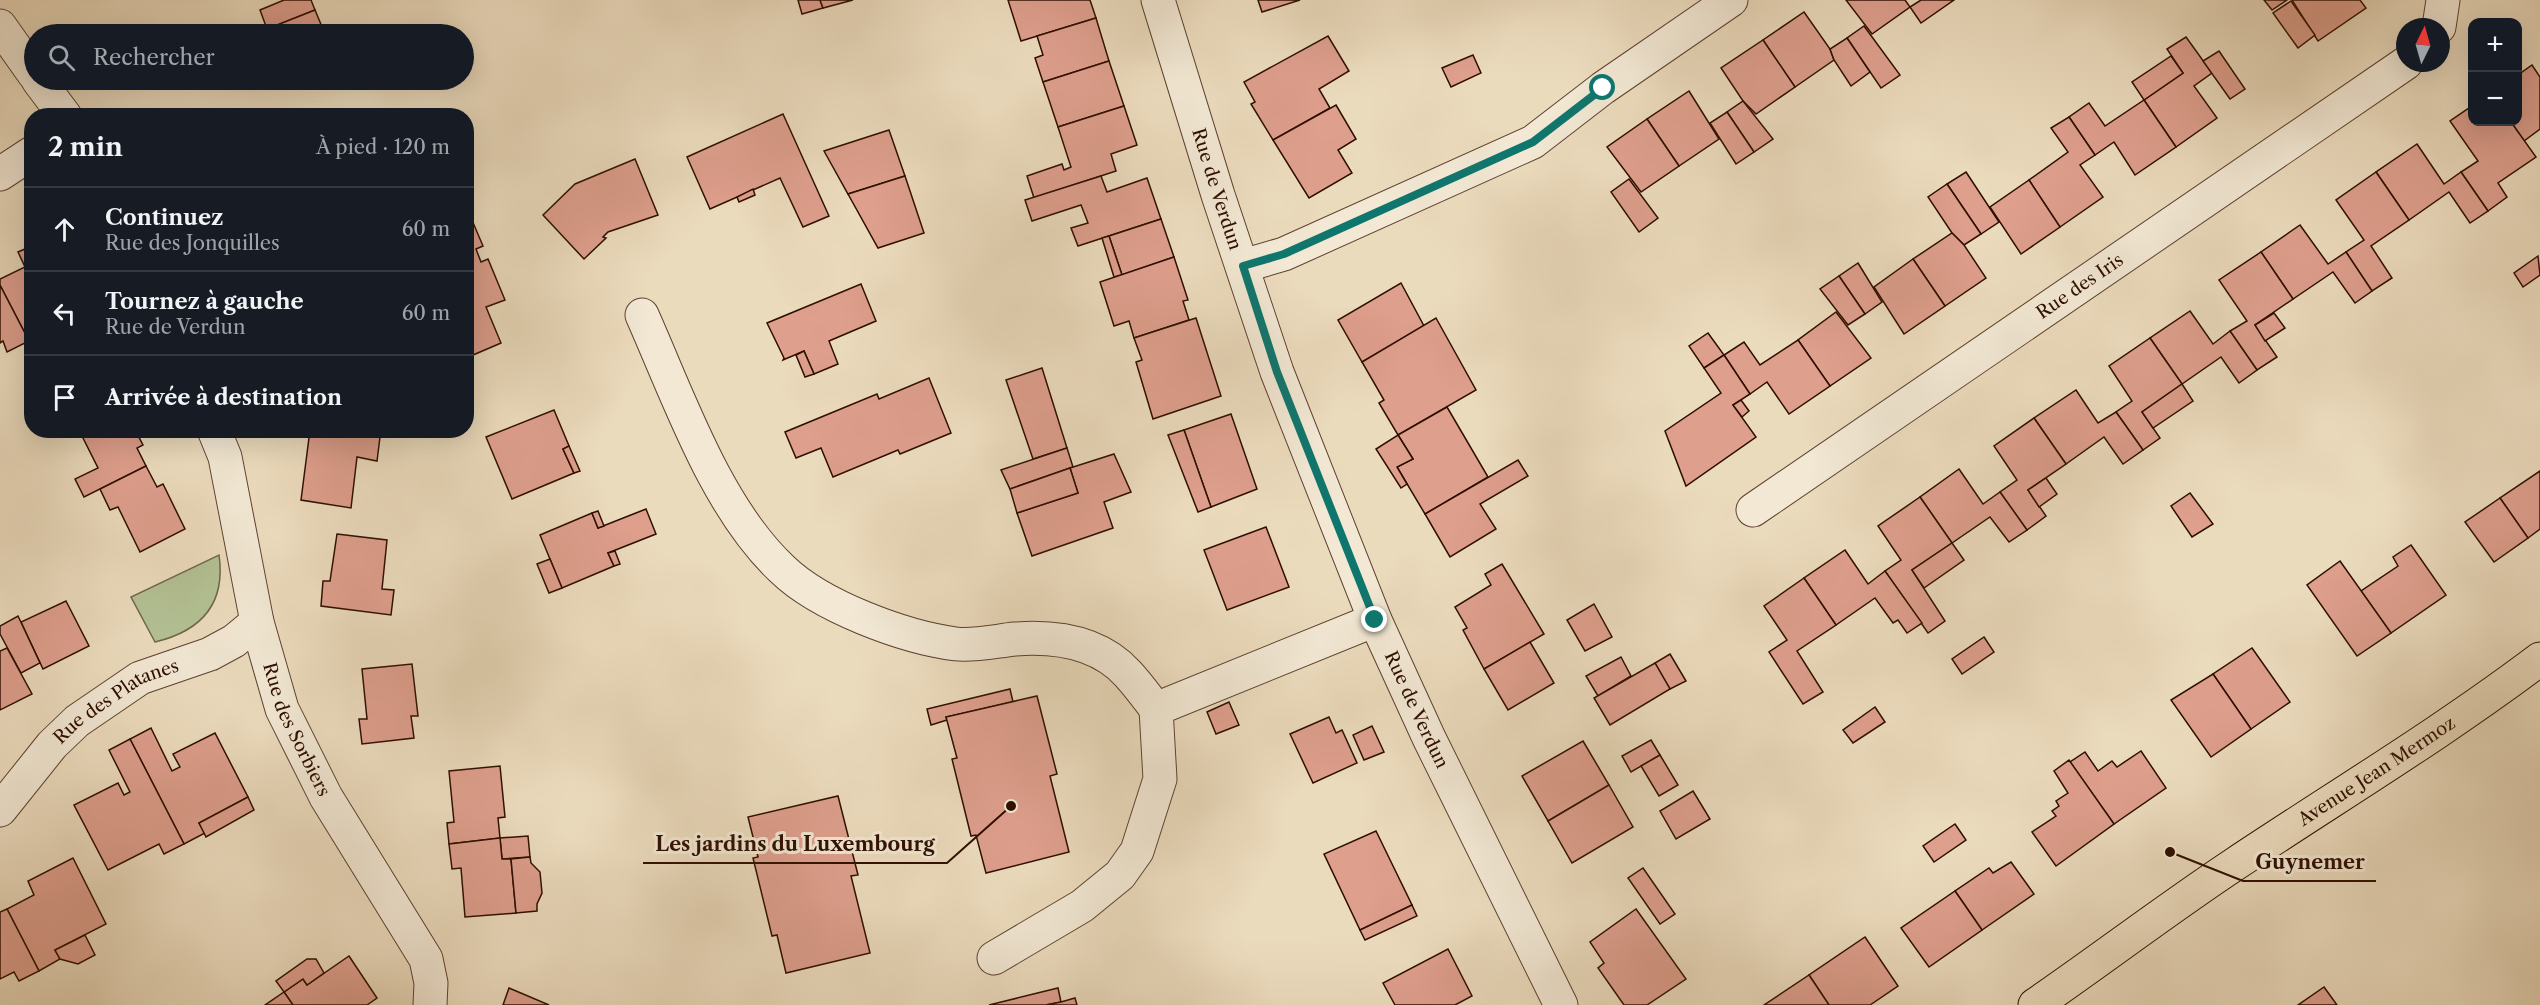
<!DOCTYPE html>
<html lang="fr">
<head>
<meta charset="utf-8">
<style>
	:root { --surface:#171b24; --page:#20242c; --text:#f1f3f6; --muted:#9ea1a6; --line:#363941 }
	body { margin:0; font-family:"Libre Caslon Text",serif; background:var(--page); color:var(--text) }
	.controls { position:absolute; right:18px; top:18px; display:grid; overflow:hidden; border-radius:12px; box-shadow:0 6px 24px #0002 }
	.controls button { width:54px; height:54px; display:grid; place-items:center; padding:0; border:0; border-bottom:2px solid var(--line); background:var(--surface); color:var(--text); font:30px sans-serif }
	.compass { position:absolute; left:2396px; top:18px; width:54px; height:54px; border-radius:50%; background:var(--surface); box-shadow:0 6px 24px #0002; rotate:5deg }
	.stop { position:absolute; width:18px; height:18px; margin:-14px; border:4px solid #0f766e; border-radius:50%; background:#fff }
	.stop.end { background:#0f766e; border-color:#fff; box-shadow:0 2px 6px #0008 }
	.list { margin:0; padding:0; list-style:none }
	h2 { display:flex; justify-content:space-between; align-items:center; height:78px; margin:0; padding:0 24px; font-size:26px }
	h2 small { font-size:20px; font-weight:400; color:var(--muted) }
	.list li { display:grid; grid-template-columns:39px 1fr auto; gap:18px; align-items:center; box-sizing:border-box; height:84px; padding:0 24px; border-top:2px solid var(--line) }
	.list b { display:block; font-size:22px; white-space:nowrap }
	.list p { margin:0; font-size:20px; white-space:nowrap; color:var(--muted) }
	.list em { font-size:20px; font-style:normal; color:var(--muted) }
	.icon { flex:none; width:33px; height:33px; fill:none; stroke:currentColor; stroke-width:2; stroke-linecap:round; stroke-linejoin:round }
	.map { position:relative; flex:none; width:2540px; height:1005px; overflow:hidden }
	.search { position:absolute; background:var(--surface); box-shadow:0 6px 24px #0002; left:24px; top:24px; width:450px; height:66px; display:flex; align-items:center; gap:15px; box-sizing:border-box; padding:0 21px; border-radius:33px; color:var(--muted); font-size:22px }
	.panel { position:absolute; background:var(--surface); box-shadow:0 6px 24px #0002; left:24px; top:108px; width:450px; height:330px; border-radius:24px }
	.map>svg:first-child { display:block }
	.green { fill:#b3c194; stroke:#70684a; stroke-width:1.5 }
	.building { fill:#de9f8d; stroke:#2e0e00; stroke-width:1.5 }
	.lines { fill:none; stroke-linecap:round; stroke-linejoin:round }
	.minor-casing { stroke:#5d412f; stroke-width:35 }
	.major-casing { stroke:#2e0e00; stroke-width:35 }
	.minor { stroke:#f2e8d4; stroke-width:33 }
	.major { stroke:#ebdbbd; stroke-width:33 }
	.route { stroke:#0f766e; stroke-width:8 }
	.labels { text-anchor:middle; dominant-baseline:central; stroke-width:6; stroke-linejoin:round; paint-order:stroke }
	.street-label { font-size:18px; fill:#2e0e00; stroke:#f2e8d4 }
	.leader { fill:none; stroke:#2e0e00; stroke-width:2 }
	.callout-dot { fill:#2e0e00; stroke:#f2e8d4; stroke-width:2 }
	.callout-label { font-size:20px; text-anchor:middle; font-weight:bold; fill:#2e0e00; stroke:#f2e8d4; stroke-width:6; stroke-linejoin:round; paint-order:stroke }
</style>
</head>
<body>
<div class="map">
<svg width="2540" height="1005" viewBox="0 0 2540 1005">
	<rect width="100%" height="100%" fill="#ebdbbd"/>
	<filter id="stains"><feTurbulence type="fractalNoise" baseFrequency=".00333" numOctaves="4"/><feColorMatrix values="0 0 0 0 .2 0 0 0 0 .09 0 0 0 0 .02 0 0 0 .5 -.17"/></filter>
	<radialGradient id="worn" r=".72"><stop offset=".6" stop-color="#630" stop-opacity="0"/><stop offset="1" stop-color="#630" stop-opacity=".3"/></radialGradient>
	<!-- green -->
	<path class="green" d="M 219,555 C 226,604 201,631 155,642 L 131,597 Z"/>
	<!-- building -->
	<g class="building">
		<polygon points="284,0 311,0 315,10 267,29 260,10"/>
		<polygon points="798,0 820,0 823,8 802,14"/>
		<polygon points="820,0 853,0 823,8"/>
		<polygon points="1008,0 1090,0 1096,18 1021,41"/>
		<polygon points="1258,0 1300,0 1262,12"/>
		<polygon points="1846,0 1905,0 1910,7 1872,34"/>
		<polygon points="1921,0 1954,0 1921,23 1910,7"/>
		<polygon points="2264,0 2287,0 2272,10"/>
		<polygon points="2292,0 2360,0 2366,8 2318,41"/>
		<polygon points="2291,1 2315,35 2298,48 2273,13"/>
		<polygon points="315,10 325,34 270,34 267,29"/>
		<polygon points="1804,12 1830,49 1834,60 1795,87 1763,40"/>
		<polygon points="1096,18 1109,61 1043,82 1035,58 1043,55 1037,36"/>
		<polygon points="1864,26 1900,75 1881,88 1847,38"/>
		<polygon points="1328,36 1349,71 1319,89 1330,108 1273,140 1251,104 1255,102 1244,82"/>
		<polygon points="2186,37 2212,73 2194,86 2217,118 2176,147 2144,100 2183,73 2167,49"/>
		<polygon points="1847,38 1870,72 1851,86 1834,60 1830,49"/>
		<polygon points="1763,40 1795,87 1756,114 1743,101 1721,68"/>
		<polygon points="2219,51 2245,89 2230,99 2203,61"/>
		<polygon points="1473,55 1481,73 1451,87 1442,68"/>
		<polygon points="2171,56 2183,73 2144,100 2132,82"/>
		<polygon points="1109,61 1124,106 1058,127 1043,82"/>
		<polygon points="2532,65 2540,77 2540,129 2524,141 2511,122 2518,122 2518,75"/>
		<polygon points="1689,91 1719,139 1679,166 1647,119"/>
		<polygon points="2144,100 2176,147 2135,175 2114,142 2095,155 2069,117 2089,103 2105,126"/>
		<polygon points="1743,101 1773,139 1754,152 1727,112"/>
		<polygon points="1336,105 1356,139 1338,150 1352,173 1309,198 1273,140"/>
		<polygon points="1124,106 1137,145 1111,154 1116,171 1034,198 1027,176 1062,164 1064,170 1071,167 1058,127"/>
		<polygon points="2472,106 2472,122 2511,122 2536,157 2498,183 2507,197 2488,211 2461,172 2478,161 2450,121"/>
		<polygon points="1727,112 1754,152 1736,164 1710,123"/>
		<polygon points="783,114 829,216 803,227 780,178 710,209 687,157"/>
		<polygon points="2069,117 2095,155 2080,165 2103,197 2060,227 2029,180 2068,152 2051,128"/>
		<polygon points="1647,119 1679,166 1641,192 1607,147"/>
		<polygon points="889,130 905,176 848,194 824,151"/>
		<polygon points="2417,144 2444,184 2461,172 2488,211 2470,223 2449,192 2409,220 2376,172"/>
		<polygon points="635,159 658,215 608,232 603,237 606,238 584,259 543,215 575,184"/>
		<polygon points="1966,172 1999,222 1981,234 1947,184"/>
		<polygon points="2376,172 2409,220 2371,246 2392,278 2372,291 2346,252 2364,240 2336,200"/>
		<polygon points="905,176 924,233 878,248 848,194"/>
		<polygon points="1101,176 1107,192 1147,178 1161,219 1078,246 1071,228 1088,223 1081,205 1032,221 1025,200"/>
		<polygon points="1629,179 1658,218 1639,232 1611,192"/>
		<polygon points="2029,180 2060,227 2021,254 1990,207"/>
		<polygon points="1947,184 1981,234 1964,245 1952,233 1928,197"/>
		<polygon points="753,189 755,195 739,202 737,197"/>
		<polygon points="466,206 483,246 476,249 481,262 488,259 505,300 486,307 501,343 466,358"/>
		<polygon points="1161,219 1174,257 1122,275 1109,236"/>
		<polygon points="2300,225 2328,264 2346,252 2372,291 2355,303 2333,272 2293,299 2261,252"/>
		<polygon points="1952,233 1964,245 1986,278 1945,306 1913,259"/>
		<polygon points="1109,236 1122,275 1114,277 1102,238"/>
		<polygon points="32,246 32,339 29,341 0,285 0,279 25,267 18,252"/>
		<polygon points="2261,252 2293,299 2255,325 2277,357 2257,370 2230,331 2247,321 2219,280"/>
		<polygon points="2538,256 2540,275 2523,287 2514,273"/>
		<polygon points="1174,257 1188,300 1183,301 1189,320 1134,338 1129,321 1114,326 1100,282"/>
		<polygon points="1913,259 1945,306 1904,334 1874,287"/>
		<polygon points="1858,263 1882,302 1865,314 1839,276"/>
		<polygon points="1839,276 1865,314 1848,325 1820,289"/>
		<polygon points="1401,283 1424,326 1362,362 1338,320"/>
		<polygon points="861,284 876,321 829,341 838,364 814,374 804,351 783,360 784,358 767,323"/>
		<polygon points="0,285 29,341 7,352 3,341 0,343"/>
		<polygon points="2190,311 2213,344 2230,331 2257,370 2239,383 2221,357 2182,384 2150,338"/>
		<polygon points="1836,312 1871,358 1830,386 1798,340"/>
		<polygon points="2274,313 2285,328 2265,341 2255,325"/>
		<polygon points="1196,318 1221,396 1153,419 1136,362 1142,360 1134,338"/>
		<polygon points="1436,318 1476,390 1398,435 1379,403 1384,400 1362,362"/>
		<polygon points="1708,333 1724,355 1704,368 1689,346"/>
		<polygon points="2150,338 2182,384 2142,412 2160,438 2143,450 2116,412 2132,401 2109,366"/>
		<polygon points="1798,340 1830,386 1789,414 1767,382 1750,394 1724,355 1744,342 1760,365"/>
		<polygon points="804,351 814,374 805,377 796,355"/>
		<polygon points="1724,355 1750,394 1733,405 1756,437 1686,486 1665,431 1721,393 1704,368"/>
		<polygon points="1042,368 1067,448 1033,459 1006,380"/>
		<polygon points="929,378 951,433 900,454 898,450 833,477 821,448 796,458 785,432 877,394 879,399"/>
		<polygon points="2182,384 2193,401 2153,428 2142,412"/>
		<polygon points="2076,390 2098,423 2116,412 2143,450 2123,464 2104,437 2066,464 2034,418"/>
		<polygon points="1741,400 1749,411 1742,417 1733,405"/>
		<polygon points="1447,407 1488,477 1425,514 1397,467 1413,459 1398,435"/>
		<polygon points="554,410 569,446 563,449 574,473 512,499 486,437"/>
		<polygon points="1231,414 1257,489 1211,507 1184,430"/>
		<polygon points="2034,418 2066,464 2028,490 2046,516 2027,530 2000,492 2017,480 1994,446"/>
		<polygon points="79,430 135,430 143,445 137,448 146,466 84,497 75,479 98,468"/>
		<polygon points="310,430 380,437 377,461 357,457 351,508 301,500"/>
		<polygon points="1184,430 1211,507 1198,512 1168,435"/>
		<polygon points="1398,435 1413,459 1397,467 1407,484 1401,488 1376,449"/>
		<polygon points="569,446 580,471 574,473 563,449"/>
		<polygon points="1067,448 1073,467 1070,468 1010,489 1001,470"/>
		<polygon points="1114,454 1131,492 1104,502 1113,528 1032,556 1017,513 1078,493 1070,468"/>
		<polygon points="1518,460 1528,476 1480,504 1496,529 1450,557 1425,514"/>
		<polygon points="146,466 157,487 163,484 185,529 140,552 118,507 110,510 100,489"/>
		<polygon points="1070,468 1078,493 1017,513 1010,489"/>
		<polygon points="1959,469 1983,504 2000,492 2027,530 2009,542 1990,517 1952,543 1920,497"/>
		<polygon points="2540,471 2540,529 2528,538 2500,498"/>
		<polygon points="2046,478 2057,494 2039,507 2028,490"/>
		<polygon points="2190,493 2213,524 2192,537 2171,506"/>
		<polygon points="1920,497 1952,543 1912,570 1945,621 1928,633 1885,571 1901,560 1878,526"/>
		<polygon points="2500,498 2528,538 2494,562 2465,522"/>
		<polygon points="646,509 656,534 608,553 614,566 562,588 540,535 592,513 598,528"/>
		<polygon points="598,511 604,526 598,528 592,513"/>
		<polygon points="1266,527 1289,587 1227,610 1204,550"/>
		<polygon points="337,534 387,540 382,589 394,590 391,615 321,606 323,581 330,581"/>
		<polygon points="1952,543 1964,560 1924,588 1912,570"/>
		<polygon points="2411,545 2446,595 2391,633 2361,591 2398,566 2393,557"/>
		<polygon points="1845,550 1868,584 1885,571 1922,623 1907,633 1898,620 1893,623 1875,598 1836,625 1804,578"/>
		<polygon points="615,551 620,564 614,566 608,553"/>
		<polygon points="550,559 562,588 549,593 537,564"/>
		<polygon points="2340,561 2391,633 2357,656 2307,585"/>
		<polygon points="1502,564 1544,634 1484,669 1463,630 1467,628 1455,607 1491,585 1485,574"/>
		<polygon points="1804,578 1836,625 1797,651 1823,692 1803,704 1769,652 1787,640 1764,606"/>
		<polygon points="66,601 89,646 43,669 21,622"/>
		<polygon points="1594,604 1612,637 1585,651 1567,620"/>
		<polygon points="18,616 40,663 21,673 0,634 0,626"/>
		<polygon points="1984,637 1994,652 1962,674 1952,659"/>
		<polygon points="1530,642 1554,683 1508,710 1484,669"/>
		<polygon points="7,648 32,694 0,710 0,651"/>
		<polygon points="2252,648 2290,702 2251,729 2213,674"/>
		<polygon points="1670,654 1686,681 1670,689 1655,663"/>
		<polygon points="1621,657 1631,676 1598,696 1586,676"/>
		<polygon points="1655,663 1670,689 1610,725 1594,698"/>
		<polygon points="412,664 418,716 411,716 414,738 362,744 359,719 367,719 362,669"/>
		<polygon points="2213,674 2251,729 2211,757 2171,700"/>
		<polygon points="1010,689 1013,702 946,717 947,720 931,725 927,709"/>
		<polygon points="1037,696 1057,774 1050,776 1069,852 986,873 976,835 971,836 952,759 957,758 946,717"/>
		<polygon points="1229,702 1239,725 1216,734 1207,712"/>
		<polygon points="1875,707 1885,722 1853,743 1843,730"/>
		<polygon points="1329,717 1336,733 1342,730 1357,763 1313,783 1290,734"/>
		<polygon points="1372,726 1384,752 1364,760 1353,735"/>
		<polygon points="151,728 172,771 180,767 173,754 215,733 248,797 199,823 205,833 184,844 130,739"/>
		<polygon points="130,739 184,844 164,854 159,844 108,870 74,805 118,783 124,795 130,792 109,750"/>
		<polygon points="1651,740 1660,755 1631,772 1622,756"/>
		<polygon points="1583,741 1609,785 1548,821 1522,776"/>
		<polygon points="2141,751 2166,788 2114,824 2070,762 2085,752 2098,771 2112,761 2117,767"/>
		<polygon points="1660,755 1678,785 1659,796 1641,766"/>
		<polygon points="2069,760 2114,824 2056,866 2032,832 2056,816 2052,811 2059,806 2056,801 2068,793 2054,771"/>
		<polygon points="500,766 505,817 498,818 500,838 449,844 447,823 454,822 449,771"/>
		<polygon points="1609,785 1633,827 1572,863 1548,821"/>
		<polygon points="1693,791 1710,819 1676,839 1660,811"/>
		<polygon points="838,796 858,875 851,876 870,953 786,973 777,935 772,936 753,858 758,857 748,817"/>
		<polygon points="248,797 254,810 206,837 199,823"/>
		<polygon points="1955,824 1966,840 1934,862 1923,846"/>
		<polygon points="1376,831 1412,905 1360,930 1324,854"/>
		<polygon points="528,836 530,857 502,859 500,838"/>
		<polygon points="500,838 502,859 511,859 516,913 465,917 461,868 452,869 449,844"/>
		<polygon points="530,857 531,863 540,872 542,893 537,904 537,911 516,913 511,859"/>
		<polygon points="73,858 106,924 55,950 60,959 39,971 7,909 34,895 28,881"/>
		<polygon points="2011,862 2034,894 1982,930 1955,891 1989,868 1993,873"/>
		<polygon points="1643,868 1675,914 1660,924 1628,878"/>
		<polygon points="1955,891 1982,930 1929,967 1901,928"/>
		<polygon points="1412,905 1417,916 1365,940 1360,930"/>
		<polygon points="7,909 39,971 19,981 14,972 0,979 0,912"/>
		<polygon points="1636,909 1686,979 1647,1005 1624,1005 1598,968 1604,963 1590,942"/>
		<polygon points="85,935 95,955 78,964 60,959 55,950"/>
		<polygon points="1865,937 1898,986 1870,1005 1829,1005 1809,975"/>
		<polygon points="1448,949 1472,996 1455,1005 1395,1005 1383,983"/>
		<polygon points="349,956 377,998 367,1005 293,1005 284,992 303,979 307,985"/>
		<polygon points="307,959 316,959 324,973 307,985 303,979 284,992 276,981"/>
		<polygon points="1809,975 1829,1005 1764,1005"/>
		<polygon points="2324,987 2337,1005 2298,1005"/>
		<polygon points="509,988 549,1005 503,1005"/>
		<polygon points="1058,988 1061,1002 1046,1005 989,1005"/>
		<polygon points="284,992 293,1005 265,1005"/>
		<polygon points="1075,998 1077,1005 1046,1005 1061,1002"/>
	</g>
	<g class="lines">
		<!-- minor casing -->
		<g class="minor-casing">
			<g id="minor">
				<path id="s1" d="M 1158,0 L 1218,195 L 1277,372 L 1375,620 L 1429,738 L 1561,1005"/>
				<polyline points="0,26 34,74"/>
				<polyline points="2439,27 2443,0"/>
				<polyline points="38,80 65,116"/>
				<polyline points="0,174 32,153"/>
				<polyline points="1243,266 1284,254 1533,142 1603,88 1731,0"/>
				<path d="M 642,315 C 679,398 716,507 782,569 C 820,606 903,637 956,644 C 974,646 996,641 1015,639 C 1055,636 1099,642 1128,674 C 1138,685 1147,697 1156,709"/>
				<path id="s2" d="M 214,430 L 225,457 L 257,622 L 282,709 L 326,797 L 426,959 L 431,983 L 430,1005"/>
				<path id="s3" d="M 1753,510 L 2406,63"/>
				<path id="s4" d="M 0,810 L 52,745 L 77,721 L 140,678 L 210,654 L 234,641 L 257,622"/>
				<polyline points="994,958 1082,906 1120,875 1137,851 1160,779 1156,709 1375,620"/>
			</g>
		</g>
		<!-- major casing -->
		<g class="major-casing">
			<g id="major">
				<path id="s5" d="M 2035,1005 C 2102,959 2167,909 2235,864 C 2337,796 2442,733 2540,659"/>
			</g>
		</g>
		<!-- minor -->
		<use href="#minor" class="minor"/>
		<!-- major -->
		<use href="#major" class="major"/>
	</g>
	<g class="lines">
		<!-- route -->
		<polyline class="route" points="1375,620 1277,372 1243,266 1284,254 1533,142 1603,88"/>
	</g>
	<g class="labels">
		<!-- street labels -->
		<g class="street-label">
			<text stroke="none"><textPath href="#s1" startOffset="198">Rue de Verdun</textPath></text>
			<text stroke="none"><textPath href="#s3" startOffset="396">Rue des Iris</textPath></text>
			<text stroke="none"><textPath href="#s4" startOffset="162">Rue des Platanes</textPath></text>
			<text stroke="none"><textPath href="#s1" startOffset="756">Rue de Verdun</textPath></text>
			<text stroke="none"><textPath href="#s2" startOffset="312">Rue des Sorbiers</textPath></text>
			<text stroke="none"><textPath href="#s5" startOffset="414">Avenue Jean Mermoz</textPath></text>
		</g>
	</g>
	<!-- callouts -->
	<path class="leader" d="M1011 806L947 863H643M2170 852L2243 881H2376"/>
	<g class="callout-dot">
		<circle cx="1011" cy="806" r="6"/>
		<circle cx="2170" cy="852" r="6"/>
	</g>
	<g class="callout-label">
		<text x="795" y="851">Les jardins du Luxembourg</text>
		<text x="2310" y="869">Guynemer</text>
	</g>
	<rect width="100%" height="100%" filter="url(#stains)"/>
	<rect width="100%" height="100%" fill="url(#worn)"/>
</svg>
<div class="controls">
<button>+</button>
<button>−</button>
</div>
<svg class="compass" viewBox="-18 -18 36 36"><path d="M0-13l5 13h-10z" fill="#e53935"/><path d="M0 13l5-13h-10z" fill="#9ea1a6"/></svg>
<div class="stop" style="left:1603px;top:88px"></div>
<div class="stop end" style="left:1375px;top:620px"></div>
<div class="search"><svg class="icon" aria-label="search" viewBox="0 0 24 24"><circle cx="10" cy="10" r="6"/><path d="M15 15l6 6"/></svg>Rechercher</div>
<section class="panel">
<h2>2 min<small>À pied · 120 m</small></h2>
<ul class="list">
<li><svg class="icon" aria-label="ahead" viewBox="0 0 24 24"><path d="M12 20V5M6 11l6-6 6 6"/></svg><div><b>Continuez</b><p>Rue des Jonquilles</p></div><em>60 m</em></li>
<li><svg class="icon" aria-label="left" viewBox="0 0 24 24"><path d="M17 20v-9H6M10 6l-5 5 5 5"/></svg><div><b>Tournez à gauche</b><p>Rue de Verdun</p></div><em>60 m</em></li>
<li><svg class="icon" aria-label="arrive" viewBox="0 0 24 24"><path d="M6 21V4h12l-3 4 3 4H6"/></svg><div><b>Arrivée à destination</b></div></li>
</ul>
</section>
</div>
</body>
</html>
